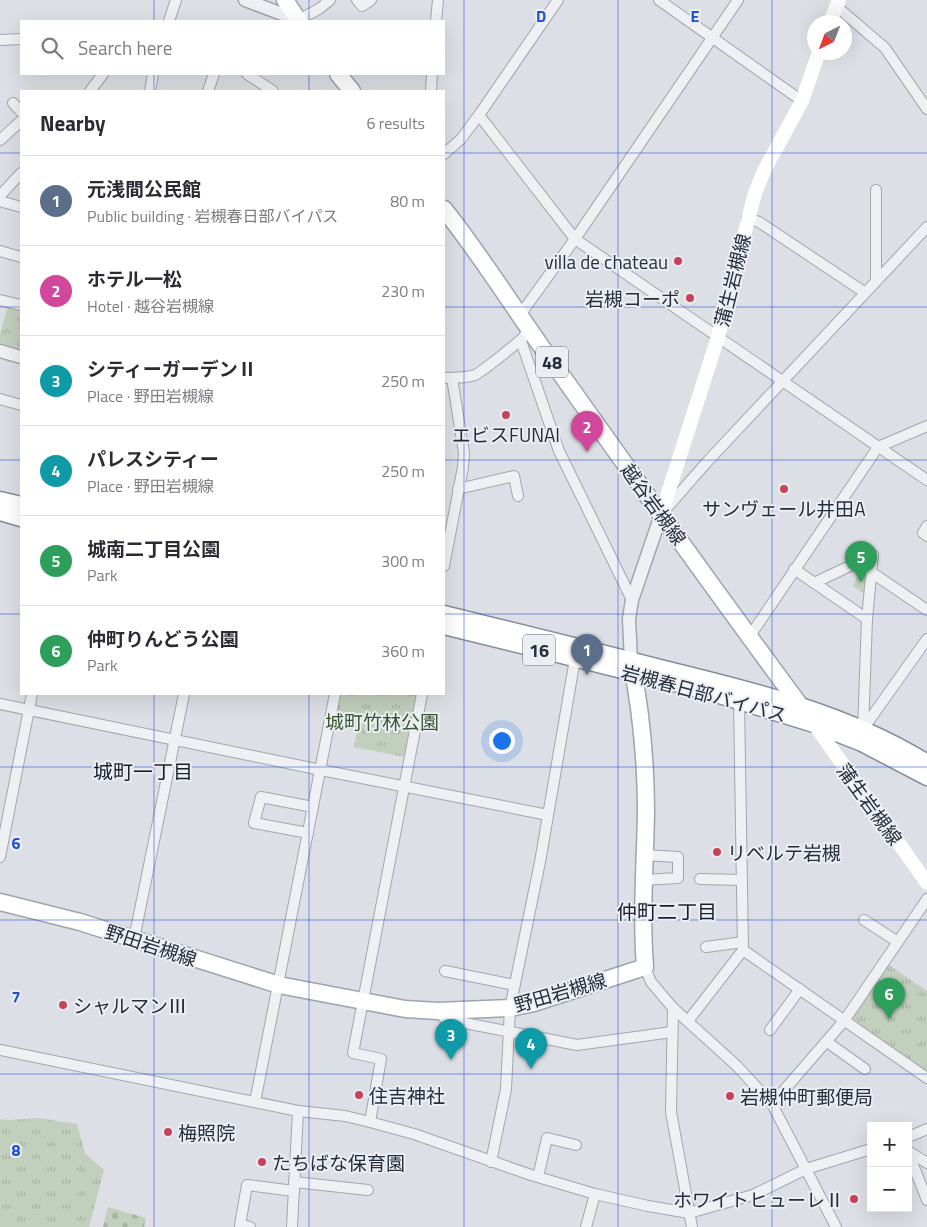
<!DOCTYPE html>
<html lang="en">
<head>
<meta charset="utf-8">
<style>
	:root { --surface:#fff; --page:#f2f2f3; --text:#2b2b33; --muted:#7c7c81; --line:#e1e1e2; --accent:#7c3aed }
	body { margin:0; font-family:"Titillium Web","Noto Sans JP",sans-serif; background:var(--page); color:var(--text) }
	.controls { position:absolute; right:15px; bottom:15px; display:grid; overflow:hidden; border-radius:0px; box-shadow:0 5px 20px #0002 }
	.controls button { width:45px; height:45px; display:grid; place-items:center; padding:0; border:0; border-bottom:1px solid var(--line); background:var(--surface); color:var(--text); font:25px sans-serif }
	.compass { position:absolute; left:807px; top:15px; width:45px; height:45px; border-radius:50%; background:var(--surface); box-shadow:0 5px 20px #0002; rotate:222deg }
	.you { position:absolute; left:501px; top:740px; width:18px; height:18px; margin:-12px; border:4px solid #fff; border-radius:50%; background:#1a73e8; box-shadow:0 0 0 8px #1a73e833 }
	.badge { display:grid; place-items:center; width:32px; height:32px; border-radius:50%; background:var(--accent); color:#fff; font-size:16px; font-weight:700 }
	.pin { position:absolute; translate:-50% -41px; filter:drop-shadow(0 1px 2px #0008) }
	.pin::after { content:''; position:absolute; top:26px; width:18px; height:15px; background:inherit; clip-path:polygon(0 0,100% 0,50% 100%) }
	.list { margin:0; padding:0; list-style:none }
	h2 { display:flex; justify-content:space-between; align-items:center; height:65px; margin:0; padding:0 20px; font-size:21px }
	h2 small { font-size:16px; font-weight:400; color:var(--muted) }
	.list li { display:grid; grid-template-columns:32px 1fr auto; gap:15px; align-items:center; box-sizing:border-box; height:90px; padding:0 20px; border-top:1px solid var(--line) }
	.list b { display:block; font-size:19px; white-space:nowrap }
	.list p { margin:0; font-size:16px; white-space:nowrap; color:var(--muted) }
	.list em { font-size:16px; font-style:normal; color:var(--muted) }
	.icon { flex:none; width:28px; height:28px; fill:none; stroke:currentColor; stroke-width:2; stroke-linecap:round; stroke-linejoin:round }
	.map { position:relative; flex:none; width:927px; height:1227px; overflow:hidden }
	.search { position:absolute; background:var(--surface); box-shadow:0 5px 20px #0002; left:20px; top:20px; width:425px; height:55px; display:flex; align-items:center; gap:12px; box-sizing:border-box; padding:0 18px; border-radius:0px; color:var(--muted); font-size:19px }
	.panel { position:absolute; background:var(--surface); box-shadow:0 5px 20px #0002; left:20px; top:90px; width:425px; height:605px; border-radius:0px }
	.map>svg:first-child { display:block }
	.cemetery { fill:url(#cemetery-stones) }
	.park { fill:url(#park-tufts) }
	.lines { fill:none; stroke-linecap:round; stroke-linejoin:round }
	.minor-casing { stroke:#a2a6af; stroke-width:12 }
	.tertiary-casing { stroke:#a2a6af; stroke-width:15 }
	.primary-casing { stroke:#9ba4b0; stroke-width:19 }
	.trunk-casing { stroke:#848d9b; stroke-width:19 }
	.minor { stroke:#eef0f4; stroke-width:10 }
	.tertiary { stroke:#eef0f4; stroke-width:12 }
	.secondary { stroke:#fff; stroke-width:14 }
	.primary { stroke:#fff; stroke-width:16 }
	.trunk { stroke:#fff; stroke-width:16 }
	.grid { fill:none; stroke:#1d4ed8; stroke-width:1; stroke-opacity:0.55 }
	.poi-dot { fill:#c84358; stroke:#ebeef3; stroke-width:2 }
	.labels { text-anchor:middle; dominant-baseline:central; stroke-width:4; stroke-linejoin:round; paint-order:stroke }
	.shield { fill:#ebeef3; stroke:#616872; stroke-width:1 }
	.shield-label { font-size:18px; font-weight:bold; fill:#262e3b }
	.poi-label { font-size:19px; fill:#262e3b; stroke:#ebeef3; text-anchor:start }
	.street-label { font-size:19px; fill:#262e3b; stroke:#ebeef3 }
	.park-label { font-size:19px; fill:#3b5634; stroke:#ebeef3 }
	.neighbourhood-label { font-size:20px; fill:#191f2b; stroke:#ebeef3 }
	.grid-label { font-size:16px; text-anchor:middle; font-weight:bold; fill:#1d4ed8; stroke:#ebeef3; stroke-width:4; stroke-linejoin:round; paint-order:stroke }
</style>
</head>
<body>
<div class="map">
<svg width="927" height="1227" viewBox="0 0 927 1227">
	<defs>
		<pattern id="cemetery-stones" width="16" height="16" patternUnits="userSpaceOnUse" patternTransform="scale(1.25)"><rect width="16" height="16" fill="#c2cfbd"/><path d="M2 7V4a2 2 0 0 1 4 0v3zM10 15v-3a2 2 0 0 1 4 0v3z" fill="#a7b2a3"/></pattern>
		<pattern id="park-tufts" width="24" height="20" patternUnits="userSpaceOnUse" patternTransform="scale(1.25)"><rect width="24" height="20" fill="#c2cfbd"/><path d="M3 7l-1-3M5 7V3M7 7l1-3M15 17l-1-3M17 17v-4M19 17l1-3" fill="none" stroke="#a7b2a3"/></pattern>
	</defs>
	<rect width="100%" height="100%" fill="#dcdfe5"/>
	<!-- cemetery -->
	<polygon class="cemetery" points="108,1207 146,1218 144,1227 103,1227"/>
	<!-- park -->
	<g class="park">
		<polygon points="8,305 21,309 21,349 0,343 0,335"/>
		<polygon points="868,573 867,595 853,586 857,577"/>
		<polygon points="338,694 416,694 404,757 354,747 357,731 332,726"/>
		<polygon points="886,963 927,991 927,1072 851,1020 850,1017"/>
		<polygon points="38,1118 77,1124 85,1153 104,1170 89,1227 0,1227 0,1119 8,1120"/>
	</g>
	<g class="lines">
		<!-- minor casing -->
		<g class="minor-casing">
			<g id="minor">
				<polyline points="357,0 362,6 371,0"/>
				<polyline points="659,0 802,101"/>
				<polyline points="836,6 885,48 927,109"/>
				<polyline points="298,20 319,9 330,0"/>
				<polyline points="169,21 176,0"/>
				<polyline points="436,21 438,0"/>
				<polyline points="0,40 21,39"/>
				<polyline points="247,74 273,91"/>
				<polyline points="90,91 103,74"/>
				<polyline points="150,91 153,74"/>
				<polyline points="208,91 214,74"/>
				<polyline points="431,91 432,74"/>
				<polyline points="13,103 21,112"/>
				<polyline points="479,115 575,239 927,480"/>
				<polyline points="0,140 21,121"/>
				<polyline points="444,154 461,139 479,115 558,0"/>
				<polyline points="876,190 876,280"/>
				<polyline points="0,196 21,173"/>
				<polyline points="0,201 21,207"/>
				<polyline points="747,218 759,222 864,292"/>
				<polyline points="0,251 21,257"/>
				<polyline points="0,300 21,305"/>
				<polyline points="520,315 575,239 738,0"/>
				<polyline points="521,341 559,451 632,600"/>
				<path d="M 444,378 C 453,378 466,378 475,375 C 480,373 521,341 524,336"/>
				<polyline points="0,399 21,405"/>
				<polyline points="458,489 514,476 518,496"/>
				<polyline points="665,510 707,462 927,227"/>
				<polyline points="927,526 923,533 927,536"/>
				<polyline points="444,566 463,467 464,453 452,378"/>
				<polyline points="794,569 867,619 863,730"/>
				<polyline points="871,572 927,610"/>
				<polyline points="814,583 873,555 867,619"/>
				<polyline points="750,636 878,447 927,426"/>
				<polyline points="0,704 321,770 548,815"/>
				<polyline points="863,729 927,639"/>
				<polyline points="308,833 254,823 261,797 313,807"/>
				<polyline points="0,857 32,694"/>
				<polyline points="700,879 742,880"/>
				<polyline points="644,880 678,878 678,857 645,855"/>
				<polyline points="864,920 898,942"/>
				<polyline points="134,939 184,694"/>
				<polyline points="706,947 743,942"/>
				<polyline points="743,950 927,1078"/>
				<polyline points="645,967 651,982 673,1008 737,1066 772,1104 836,1227"/>
				<polyline points="445,971 514,985"/>
				<polyline points="673,1008 671,1112 692,1227"/>
				<polyline points="438,1011 445,1019 577,1045 672,1032"/>
				<polyline points="688,1021 743,950 739,701"/>
				<polyline points="770,1030 800,989"/>
				<polyline points="827,1042 865,1069"/>
				<polyline points="0,1050 298,1111 345,1116 370,1122 414,1134 531,1175 595,1194 648,1206 689,1213 753,1195 806,1169 871,1149"/>
				<polyline points="255,1102 335,694"/>
				<polyline points="772,1104 844,1021 927,899"/>
				<polyline points="370,1122 381,1059 353,1053 422,694"/>
				<polyline points="908,1137 927,1129"/>
				<polyline points="908,1151 927,1163"/>
				<polyline points="908,1152 927,1200"/>
				<polyline points="491,1162 506,1089 510,1008 540,862 575,659"/>
				<polyline points="538,1177 547,1138 576,1145"/>
				<polyline points="294,1182 368,1190"/>
				<polyline points="250,1227 240,1225 247,1185 294,1191"/>
				<polyline points="292,1227 298,1111"/>
				<polyline points="586,1227 595,1194"/>
			</g>
		</g>
		<!-- tertiary casing -->
		<g class="tertiary-casing">
			<g id="tertiary">
				<polyline points="245,0 298,20"/>
				<polyline points="0,351 21,357"/>
				<polyline points="631,660 629,619 632,600 661,515"/>
			</g>
		</g>
		<!-- primary casing -->
		<g class="primary-casing">
			<g id="primary">
				<polyline points="285,0 299,21"/>
				<polyline points="338,74 352,91"/>
				<path d="M 444,209 C 483,258 516,312 553,363 C 636,480 719,597 805,712"/>
				<path d="M 0,902 L 80,922 L 279,985 L 405,1009 L 438,1011 L 510,1008 L 534,1003 L 645,967 C 641,916 645,864 646,813 C 646,762 641,710 631,660"/>
			</g>
		</g>
		<!-- trunk casing -->
		<g class="trunk-casing">
			<g id="trunk">
				<polyline points="0,500 21,505"/>
				<polyline points="0,512 21,518"/>
				<path d="M 444,614 C 517,632 591,650 664,669 C 754,691 847,713 927,763"/>
				<polyline points="444,626 703,690 814,724 862,743 927,777"/>
			</g>
		</g>
		<!-- minor -->
		<use href="#minor" class="minor"/>
		<!-- tertiary -->
		<use href="#tertiary" class="tertiary"/>
		<!-- secondary -->
		<g class="secondary">
			<polyline points="830,22 839,0"/>
			<polyline points="661,515 718,337 755,193 764,171 802,101 819,52"/>
			<polyline points="814,724 927,883"/>
		</g>
		<!-- primary -->
		<use href="#primary" class="primary"/>
		<!-- trunk -->
		<use href="#trunk" class="trunk"/>
	</g>
	<!-- grid -->
	<path class="grid" d="M 154,0 L 154,21M 309,0 L 309,21M 464,0 L 464,1227M 618,0 L 618,1227M 772,0 L 772,1227M 154,74 L 154,91M 309,74 L 309,91M 0,153 L 21,153M 444,153 L 927,153M 0,307 L 21,307M 444,307 L 927,307M 0,460 L 21,460M 444,460 L 927,460M 0,614 L 21,614M 444,614 L 927,614M 154,694 L 154,1227M 309,694 L 309,1227M 0,767 L 927,767M 0,920 L 927,920M 0,1074 L 927,1074"/>
	<!-- markers -->
	<g class="poi-dot">
		<circle cx="678" cy="261" r="5"/>
		<circle cx="690" cy="298" r="5"/>
		<circle cx="506" cy="415" r="5"/>
		<circle cx="784" cy="489" r="5"/>
		<circle cx="717" cy="852" r="5"/>
		<circle cx="63" cy="1005" r="5"/>
		<circle cx="359" cy="1095" r="5"/>
		<circle cx="730" cy="1096" r="5"/>
		<circle cx="168" cy="1132" r="5"/>
		<circle cx="262" cy="1162" r="5"/>
		<circle cx="854" cy="1199" r="5"/>
	</g>
	<g class="labels">
		<!-- shield labels -->
		<g class="shield">
			<rect x="536" y="346.5" width="32" height="31" rx="4"/>
			<rect x="523" y="634.5" width="32" height="31" rx="4"/>
		</g>
		<g class="shield-label">
			<text x="552" y="362">48</text>
			<text x="539" y="650">16</text>
		</g>
		<!-- poi labels -->
		<g class="poi-label">
			<text x="668" y="261" text-anchor="end">villa de chateau</text>
			<text x="680" y="298" text-anchor="end">岩槻コーポ</text>
			<text x="506" y="434" text-anchor="middle">エビスFUNAI</text>
			<text x="784" y="508" text-anchor="middle">サンヴェール井田A</text>
			<text x="727" y="852">リベルテ岩槻</text>
			<text x="73" y="1005">シャルマンⅢ</text>
			<text x="369" y="1095">住吉神社</text>
			<text x="740" y="1096">岩槻仲町郵便局</text>
			<text x="178" y="1132">梅照院</text>
			<text x="272" y="1162">たちばな保育園</text>
			<text x="844" y="1199" text-anchor="end">ホワイトヒューレⅡ</text>
		</g>
		<!-- street labels -->
		<g class="street-label">
			<text transform="translate(732 280) rotate(-76)">蒲生岩槻線</text>
			<text transform="translate(654 504) rotate(54)">越谷岩槻線</text>
			<text transform="translate(704 693) rotate(15)">岩槻春日部バイパス</text>
			<text transform="translate(870 804) rotate(54)">蒲生岩槻線</text>
			<text transform="translate(151 945) rotate(18)">野田岩槻線</text>
			<text transform="translate(560 992) rotate(-16)">野田岩槻線</text>
		</g>
		<!-- park labels -->
		<g class="park-label">
			<text x="382" y="721">城町竹林公園</text>
		</g>
		<!-- neighbourhood labels -->
		<g class="neighbourhood-label">
			<text x="143" y="771">城町一丁目</text>
			<text x="667" y="911">仲町二丁目</text>
		</g>
	</g>
	<g class="grid-label">
		<text x="541" y="22">D</text>
		<text x="695" y="22">E</text>
		<text x="16" y="849">6</text>
		<text x="16" y="1003">7</text>
		<text x="16" y="1156">8</text>
	</g>
</svg>
<div class="controls">
<button>+</button>
<button>−</button>
</div>
<svg class="compass" viewBox="-18 -18 36 36"><path d="M0-13l5 13h-10z" fill="#e53935"/><path d="M0 13l5-13h-10z" fill="#7c7c81"/></svg>
<div class="you"></div>
<div class="pin badge" style="left:587px;top:675px;background:#5c6f8a">1</div>
<div class="pin badge" style="left:587px;top:452px;background:#d1479c">2</div>
<div class="pin badge" style="left:451px;top:1060px;background:#0f9aa8">3</div>
<div class="pin badge" style="left:531px;top:1069px;background:#0f9aa8">4</div>
<div class="pin badge" style="left:861px;top:582px;background:#2e9e5b">5</div>
<div class="pin badge" style="left:889px;top:1019px;background:#2e9e5b">6</div>
<div class="search"><svg class="icon" aria-label="search" viewBox="0 0 24 24"><circle cx="10" cy="10" r="6"/><path d="M15 15l6 6"/></svg>Search here</div>
<section class="panel">
<h2>Nearby<small>6 results</small></h2>
<ul class="list">
<li><span class="badge" style="background:#5c6f8a">1</span><div><b>元浅間公民館</b><p>Public building · 岩槻春日部バイパス</p></div><em>80 m</em></li>
<li><span class="badge" style="background:#d1479c">2</span><div><b>ホテル一松</b><p>Hotel · 越谷岩槻線</p></div><em>230 m</em></li>
<li><span class="badge" style="background:#0f9aa8">3</span><div><b>シティーガーデンⅡ</b><p>Place · 野田岩槻線</p></div><em>250 m</em></li>
<li><span class="badge" style="background:#0f9aa8">4</span><div><b>パレスシティー</b><p>Place · 野田岩槻線</p></div><em>250 m</em></li>
<li><span class="badge" style="background:#2e9e5b">5</span><div><b>城南二丁目公園</b><p>Park</p></div><em>300 m</em></li>
<li><span class="badge" style="background:#2e9e5b">6</span><div><b>仲町りんどう公園</b><p>Park</p></div><em>360 m</em></li>
</ul>
</section>
</div>
</body>
</html>
